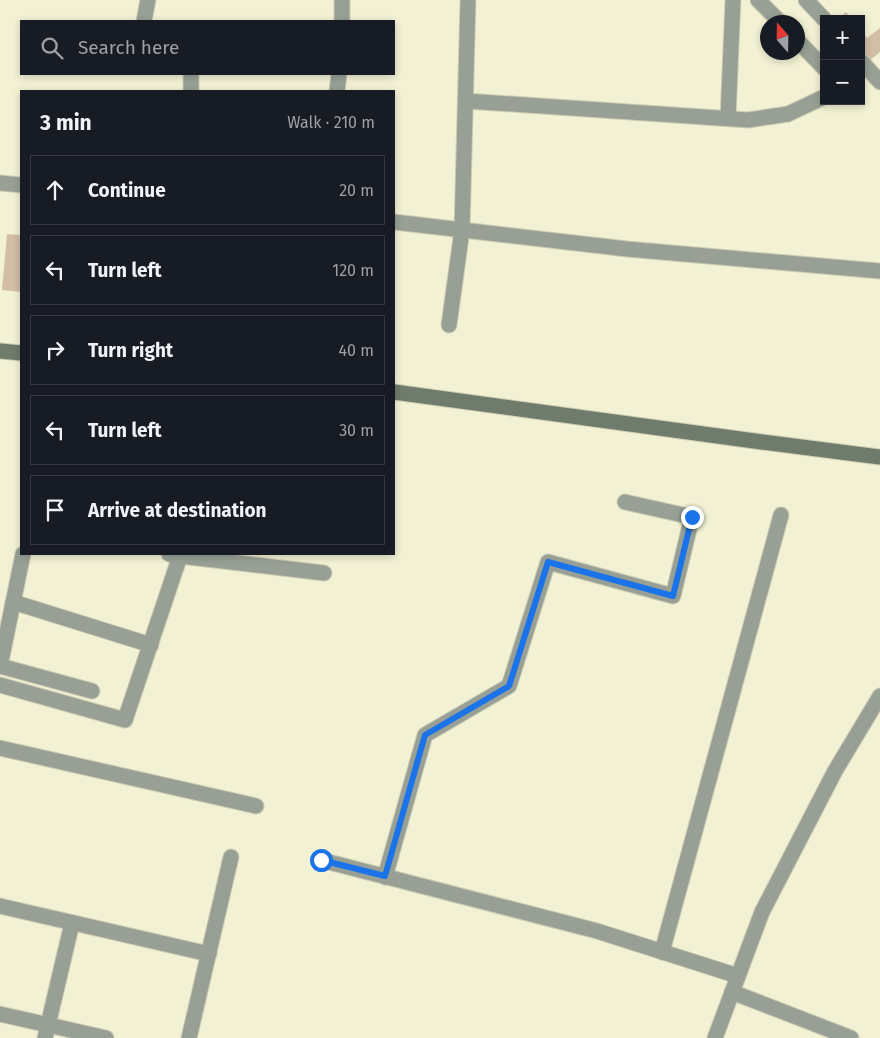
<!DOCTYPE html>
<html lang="en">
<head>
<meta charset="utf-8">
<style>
	:root { --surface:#171b24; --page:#242831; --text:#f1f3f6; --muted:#9ea1a6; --line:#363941 }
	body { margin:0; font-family:"Fira Sans",sans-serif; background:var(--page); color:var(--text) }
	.controls { position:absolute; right:15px; top:15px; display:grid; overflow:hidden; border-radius:0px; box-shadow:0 2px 8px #0003 }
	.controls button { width:45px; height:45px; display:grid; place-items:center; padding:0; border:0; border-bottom:1px solid var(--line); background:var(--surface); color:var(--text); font:25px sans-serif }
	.compass { position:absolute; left:760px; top:15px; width:45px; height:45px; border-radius:50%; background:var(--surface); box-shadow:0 2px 8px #0003; rotate:340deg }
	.stop { position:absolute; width:15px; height:15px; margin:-11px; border:4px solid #1a73e8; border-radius:50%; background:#fff }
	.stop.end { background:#1a73e8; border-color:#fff; box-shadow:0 1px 5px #0008 }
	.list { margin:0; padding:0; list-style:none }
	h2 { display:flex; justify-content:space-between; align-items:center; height:65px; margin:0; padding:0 20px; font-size:21px }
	h2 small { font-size:16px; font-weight:400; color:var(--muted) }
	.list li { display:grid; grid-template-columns:32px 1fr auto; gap:15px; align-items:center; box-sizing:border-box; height:70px; margin:0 10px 10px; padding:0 10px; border:1px solid var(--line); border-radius:0px }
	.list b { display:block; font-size:19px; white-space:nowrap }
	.list em { font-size:16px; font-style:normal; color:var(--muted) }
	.icon { flex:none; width:28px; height:28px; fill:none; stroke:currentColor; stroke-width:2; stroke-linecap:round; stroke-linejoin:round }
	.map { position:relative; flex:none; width:880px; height:1038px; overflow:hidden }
	.search { position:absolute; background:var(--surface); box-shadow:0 2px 8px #0003; left:20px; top:20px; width:375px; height:55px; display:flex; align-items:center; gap:12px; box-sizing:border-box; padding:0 18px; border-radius:0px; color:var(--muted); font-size:19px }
	.panel { position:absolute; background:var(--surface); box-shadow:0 2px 8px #0003; left:20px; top:90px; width:375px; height:465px; border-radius:0px }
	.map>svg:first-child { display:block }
	.building { fill:#d2bea5 }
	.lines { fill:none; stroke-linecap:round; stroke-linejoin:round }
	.street-casing { stroke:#cecdb3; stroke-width:17 }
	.secondary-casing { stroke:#cecdb3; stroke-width:17 }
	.street { stroke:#98a096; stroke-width:15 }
	.secondary { stroke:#6f7b6b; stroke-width:15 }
	.route { stroke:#1a73e8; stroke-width:6 }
</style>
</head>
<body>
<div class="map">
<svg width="880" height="1038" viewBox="0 0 880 1038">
	<rect width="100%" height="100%" fill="#f2f1d4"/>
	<!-- building -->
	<g class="building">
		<polygon points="846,12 852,19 837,19"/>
		<polygon points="880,28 880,52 869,61 861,52 861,30 867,38"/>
		<polygon points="7,234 21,235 21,292 2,290"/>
	</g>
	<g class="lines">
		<!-- street casing -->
		<g class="street-casing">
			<g id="street">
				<polyline points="342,0 342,21"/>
				<polyline points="758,0 780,22"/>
				<polyline points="806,0 824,19"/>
				<polyline points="144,21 148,0"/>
				<polyline points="798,41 824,68"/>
				<polyline points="861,61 880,82"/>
				<polyline points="191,91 191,74"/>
				<polyline points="337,91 339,74"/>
				<polyline points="466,101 748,120 788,114 824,97"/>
				<polyline points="728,118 733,0"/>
				<polyline points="0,183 21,185"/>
				<polyline points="394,222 627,249 880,271"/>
				<polyline points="449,325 462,230 468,0"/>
				<polyline points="180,556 324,573"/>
				<polyline points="13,602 151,645"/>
				<polyline points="0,666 23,554"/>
				<polyline points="0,666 92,691"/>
				<polyline points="0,685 125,720 180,556 169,554"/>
				<polyline points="0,748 256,806"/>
				<polyline points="321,860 597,931 738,976"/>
				<polyline points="385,877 425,735 509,686 548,562 673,596 692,517 625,502"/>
				<polyline points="0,906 209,954"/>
				<polyline points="662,952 781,515"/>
				<polyline points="732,992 851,1038"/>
				<polyline points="0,1014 106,1038"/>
				<polyline points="45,1038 72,923"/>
				<polyline points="189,1038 231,857"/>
				<polyline points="715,1038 762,912 835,771 880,696"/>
			</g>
		</g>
		<!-- secondary casing -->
		<g class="secondary-casing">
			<g id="secondary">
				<polyline points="0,351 21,353"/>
				<polyline points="394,392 762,442 880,457"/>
			</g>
		</g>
		<!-- street -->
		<use href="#street" class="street"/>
		<!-- secondary -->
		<use href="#secondary" class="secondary"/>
	</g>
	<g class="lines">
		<!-- route -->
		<polyline class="route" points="321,860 385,876 425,735 509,686 548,562 673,596 692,517"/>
	</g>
</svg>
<div class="controls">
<button>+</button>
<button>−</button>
</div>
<svg class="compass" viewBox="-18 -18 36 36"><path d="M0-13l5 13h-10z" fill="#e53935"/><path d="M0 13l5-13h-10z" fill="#9ea1a6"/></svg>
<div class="stop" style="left:321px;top:860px"></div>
<div class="stop end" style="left:692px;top:517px"></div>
<div class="search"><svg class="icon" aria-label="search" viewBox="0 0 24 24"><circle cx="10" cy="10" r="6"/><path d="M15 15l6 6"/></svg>Search here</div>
<section class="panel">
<h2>3 min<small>Walk · 210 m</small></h2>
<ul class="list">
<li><svg class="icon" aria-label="ahead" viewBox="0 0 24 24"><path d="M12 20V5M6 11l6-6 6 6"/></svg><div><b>Continue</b></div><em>20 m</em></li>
<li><svg class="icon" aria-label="left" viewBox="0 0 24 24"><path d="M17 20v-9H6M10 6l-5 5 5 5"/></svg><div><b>Turn left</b></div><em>120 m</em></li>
<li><svg class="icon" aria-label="right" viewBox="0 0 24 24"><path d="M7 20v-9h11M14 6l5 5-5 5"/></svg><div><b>Turn right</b></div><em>40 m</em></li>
<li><svg class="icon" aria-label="left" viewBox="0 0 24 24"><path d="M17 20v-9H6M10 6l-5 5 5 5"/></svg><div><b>Turn left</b></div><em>30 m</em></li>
<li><svg class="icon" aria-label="arrive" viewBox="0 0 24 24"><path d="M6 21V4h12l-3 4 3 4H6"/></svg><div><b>Arrive at destination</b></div></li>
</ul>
</section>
</div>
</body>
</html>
